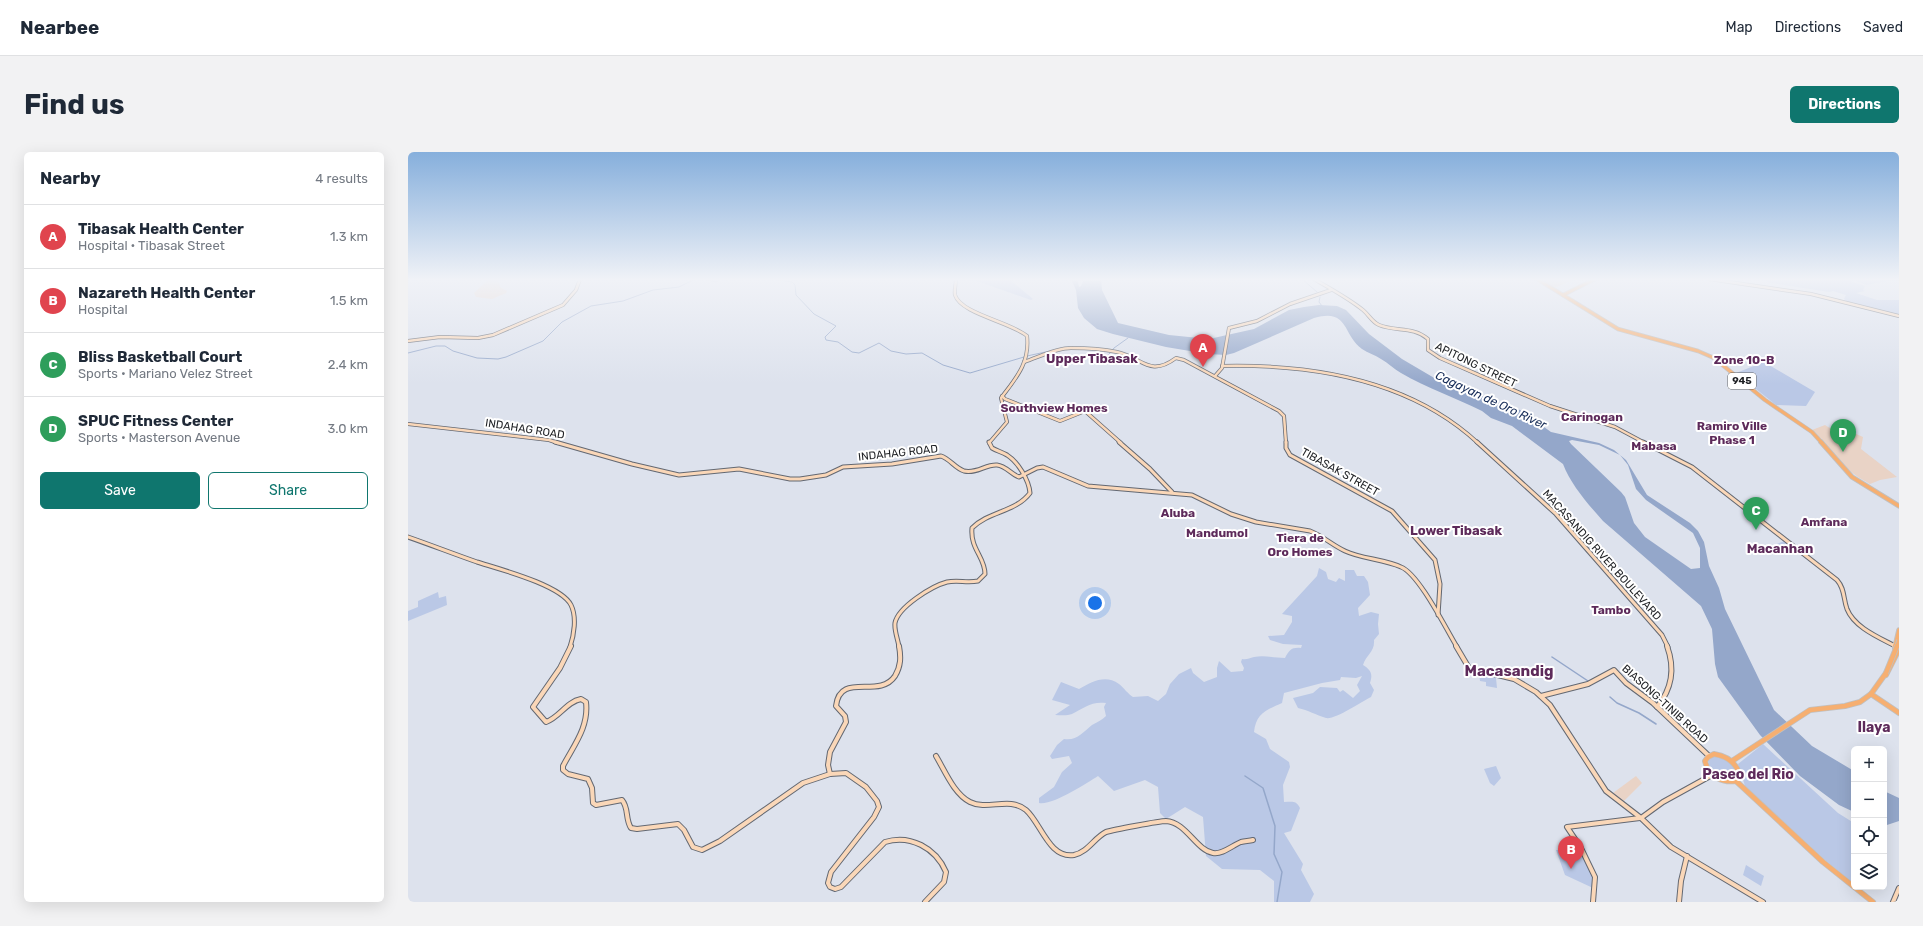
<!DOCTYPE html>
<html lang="en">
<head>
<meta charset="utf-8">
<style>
	:root { --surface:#fff; --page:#f2f2f3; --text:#1f2937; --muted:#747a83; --line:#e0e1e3; --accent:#0f766e }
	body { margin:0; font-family:Rubik,sans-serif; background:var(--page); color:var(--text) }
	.controls { position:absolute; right:12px; bottom:12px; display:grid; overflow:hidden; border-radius:6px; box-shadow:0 4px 16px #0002 }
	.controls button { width:36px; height:36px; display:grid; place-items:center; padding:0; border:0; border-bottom:1px solid var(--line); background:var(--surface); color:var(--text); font:20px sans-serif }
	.you { position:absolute; left:687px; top:451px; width:14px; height:14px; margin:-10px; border:3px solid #fff; border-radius:50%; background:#1a73e8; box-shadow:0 0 0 6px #1a73e833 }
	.badge { display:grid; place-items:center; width:26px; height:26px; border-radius:50%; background:var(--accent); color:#fff; font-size:13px; font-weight:700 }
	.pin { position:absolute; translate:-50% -33px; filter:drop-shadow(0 1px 2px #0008) }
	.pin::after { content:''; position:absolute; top:21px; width:14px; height:12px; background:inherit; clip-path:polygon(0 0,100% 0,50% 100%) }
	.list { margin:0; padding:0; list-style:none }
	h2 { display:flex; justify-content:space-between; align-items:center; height:52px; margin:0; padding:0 16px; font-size:17px }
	h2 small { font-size:13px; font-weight:400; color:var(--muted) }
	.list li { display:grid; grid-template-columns:26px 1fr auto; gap:12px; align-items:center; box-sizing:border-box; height:64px; padding:0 16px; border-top:1px solid var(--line) }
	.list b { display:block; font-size:15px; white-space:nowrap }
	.list p { margin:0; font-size:13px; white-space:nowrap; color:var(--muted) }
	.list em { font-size:13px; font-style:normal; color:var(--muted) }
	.actions { display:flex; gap:8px; padding:12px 16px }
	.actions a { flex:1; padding:9px 0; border:1px solid var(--accent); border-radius:6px; text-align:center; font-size:14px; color:var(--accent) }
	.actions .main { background:var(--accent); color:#fff }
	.icon { flex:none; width:22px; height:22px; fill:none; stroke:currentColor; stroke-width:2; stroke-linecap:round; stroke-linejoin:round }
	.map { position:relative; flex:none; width:1491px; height:750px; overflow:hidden; border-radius:6px }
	header { display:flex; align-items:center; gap:24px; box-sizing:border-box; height:56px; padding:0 20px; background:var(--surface); border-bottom:1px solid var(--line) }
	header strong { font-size:19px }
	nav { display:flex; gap:22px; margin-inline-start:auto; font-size:14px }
	.intro { display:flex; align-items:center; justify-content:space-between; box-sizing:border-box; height:96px; padding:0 24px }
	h1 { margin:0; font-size:28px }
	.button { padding:10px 18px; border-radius:6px; background:var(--accent); color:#fff; font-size:14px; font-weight:700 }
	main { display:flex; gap:24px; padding:0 24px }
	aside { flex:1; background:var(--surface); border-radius:6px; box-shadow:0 4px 16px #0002 }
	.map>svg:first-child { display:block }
	.commercial { fill:#e9d3c6 }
	.green { fill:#bac8e6 }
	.water { fill:#94a7ca; fill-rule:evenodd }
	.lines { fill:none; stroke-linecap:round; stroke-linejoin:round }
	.stream-far1 { stroke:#94a7ca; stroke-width:1 }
	.stream { stroke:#94a7ca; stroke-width:1.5 }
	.secondary-far2-casing { stroke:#636872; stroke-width:4 }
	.secondary-far1-casing { stroke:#636872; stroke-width:5 }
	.secondary-casing { stroke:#636872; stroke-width:6 }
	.primary-far2-casing { stroke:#c0c0c1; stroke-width:4.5 }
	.primary-far1-casing { stroke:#c0c0c1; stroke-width:5.5 }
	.primary-casing { stroke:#c0c0c1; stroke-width:6 }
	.secondary-far2 { stroke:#fad7b8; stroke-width:2.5 }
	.secondary-far1 { stroke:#fad7b8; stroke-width:3 }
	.secondary { stroke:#fad7b8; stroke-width:4 }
	.primary-far2 { stroke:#f6af71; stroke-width:3 }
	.primary-far1 { stroke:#f6af71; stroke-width:3.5 }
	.primary { stroke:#f6af71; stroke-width:4.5 }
	.primary-bridge-far1-casing { stroke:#c0c0c1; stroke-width:5.5; stroke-linecap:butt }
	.primary-bridge-casing { stroke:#c0c0c1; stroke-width:6; stroke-linecap:butt }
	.primary-bridge-far1 { stroke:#f6af71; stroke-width:3.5 }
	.primary-bridge { stroke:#f6af71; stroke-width:4.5 }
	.labels { text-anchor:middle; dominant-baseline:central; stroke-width:4; stroke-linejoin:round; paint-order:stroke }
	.shield { fill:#fff; stroke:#616265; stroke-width:1 }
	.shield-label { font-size:10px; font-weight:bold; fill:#1d1f23 }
	.street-label { font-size:11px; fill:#1d1f23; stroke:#fff }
	.neighbourhood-label { font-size:12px; font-weight:bold; fill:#5d2a5a; stroke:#fff }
	.water-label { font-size:12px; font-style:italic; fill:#162c58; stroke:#fff }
	.quarter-label { font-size:13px; font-weight:bold; fill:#5d2a5a; stroke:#fff }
	.near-neighbourhood-label { font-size:14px; font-weight:bold; fill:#5d2a5a; stroke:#fff }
	.district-label { font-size:15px; font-weight:bold; fill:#5d2a5a; stroke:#fff }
</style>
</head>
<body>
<header>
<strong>Nearbee</strong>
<nav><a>Map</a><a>Directions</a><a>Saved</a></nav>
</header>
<div class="intro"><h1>Find us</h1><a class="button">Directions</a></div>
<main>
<aside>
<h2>Nearby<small>4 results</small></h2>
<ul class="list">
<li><span class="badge" style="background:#e0444e">A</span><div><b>Tibasak Health Center</b><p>Hospital · Tibasak Street</p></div><em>1.3 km</em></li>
<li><span class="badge" style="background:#e0444e">B</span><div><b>Nazareth Health Center</b><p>Hospital</p></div><em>1.5 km</em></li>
<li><span class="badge" style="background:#2e9e5b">C</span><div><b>Bliss Basketball Court</b><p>Sports · Mariano Velez Street</p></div><em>2.4 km</em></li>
<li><span class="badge" style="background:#2e9e5b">D</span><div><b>SPUC Fitness Center</b><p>Sports · Masterson Avenue</p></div><em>3.0 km</em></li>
</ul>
<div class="actions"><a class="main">Save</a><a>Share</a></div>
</aside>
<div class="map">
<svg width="1491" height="750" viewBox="0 0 1491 750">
	<rect width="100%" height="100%" fill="#dde2ed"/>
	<!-- commercial -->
	<g class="commercial">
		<polygon points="81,127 90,127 92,135 99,139 98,141 84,147 68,145 66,141 69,138"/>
		<polygon points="1131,127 1167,127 1146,136"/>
		<polygon points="1417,273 1431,282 1439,278 1455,285 1453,297 1489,325 1472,328 1462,332 1450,325 1442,319 1404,278"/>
		<polygon points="1228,624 1234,631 1215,650 1205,641"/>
	</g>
	<!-- green -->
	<g class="green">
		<polygon points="563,127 601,127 625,147 623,148"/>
		<polygon points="1364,127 1436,127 1457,134 1455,138 1457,139 1448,141 1469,148 1491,148 1491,164 1439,150 1436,147 1438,143 1425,139 1421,140 1358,130"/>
		<polygon points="1442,127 1491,127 1491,129 1479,129 1459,133"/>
		<polygon points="1356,210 1407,240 1398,254 1368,253 1328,221"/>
		<polygon points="1376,389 1387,397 1375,403 1364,394"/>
		<path d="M 911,416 L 918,420 L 920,427 L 928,430 L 931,426 L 937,429 L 937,418 L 946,418 L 949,424 L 956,424 L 960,430 L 962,443 L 950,456 L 951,464 L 963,460 L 971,462 L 970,472 L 971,482 L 966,488 C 967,500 958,503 955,513 C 963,518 965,522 962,531 L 966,538 L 963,545 C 953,550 927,568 918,566 C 908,563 900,558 890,556 L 885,546 L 905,541 L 912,535 L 929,536 L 932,540 L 935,538 L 945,546 L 952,539 L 949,533 L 954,524 L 948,526 L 933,525 L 932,528 L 914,531 L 876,541 L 874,551 C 859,558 848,561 846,580 L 858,587 L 862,597 L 881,610 L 882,615 L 875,633 L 876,650 C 884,650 888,648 892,656 L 883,679 L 876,681 L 895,712 L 893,718 L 906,742 L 902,750 L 866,750 L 866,729 L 852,718 L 814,717 L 798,704 L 795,665 L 777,655 L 758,667 L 752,661 L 750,635 L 737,628 L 706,639 L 690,624 C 679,631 644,654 631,651 L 631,646 L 646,635 L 654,620 L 664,611 L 661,604 L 644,607 L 642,604 L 649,593 L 656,587 C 669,589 675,580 684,573 C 689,570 694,568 698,564 L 696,555 L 698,551 C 683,549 676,556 664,562 C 659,564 652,563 647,563 L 662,553 L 644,548 L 653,530 L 671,537 C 684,530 697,522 711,532 C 716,536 720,542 725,545 L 740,544 L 750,549 L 758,542 L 762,532 L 771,522 L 783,516 L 785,521 L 796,530 L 809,525 L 809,516 L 811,509 L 823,520 L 835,519 L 836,516 L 833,510 L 834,507 C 839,508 841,506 846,505 C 857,503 866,506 877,506 C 881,498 884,495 893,496 L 894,493 L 875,492 L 862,488 L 860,484 L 876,483 L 884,470 L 884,464 L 874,462 L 909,424 Z"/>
		<polygon points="30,440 31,446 38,444 39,453 0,469 0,459 10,455 10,449"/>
		<polygon points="1071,522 1088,526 1089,536 1078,534 1078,530 1072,529"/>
		<polygon points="1355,592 1430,661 1446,671 1446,727 1444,730 1417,708 1337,634 1330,612"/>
		<path d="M 1306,604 C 1318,607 1325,610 1329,622 L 1327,627 L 1317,629 L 1303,619 L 1300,609 Z"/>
		<polygon points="1088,614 1093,626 1086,634 1082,631 1076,617"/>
		<polygon points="1148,698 1171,698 1186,726 1185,736 1157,723"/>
		<polygon points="1338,713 1356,724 1353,734 1335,723"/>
	</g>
	<!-- water -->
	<g class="water">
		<path d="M 663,127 L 669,127 L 671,135 L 673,134 L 676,127 L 693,127 L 694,138 L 710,171 L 761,183 L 801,187 L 846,177 L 881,158 L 896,155 L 911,153 L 929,154 L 938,158 L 961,182 L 994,207 L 1028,227 L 1112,258 L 1143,280 L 1191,291 L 1206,298 L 1218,308 L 1239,343 L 1282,371 L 1290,379 L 1296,390 L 1301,414 L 1311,436 L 1317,457 L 1366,558 L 1404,594 L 1446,619 L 1446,660 L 1431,653 L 1392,624 L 1352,583 L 1310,525 L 1307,512 L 1304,477 L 1293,454 L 1195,369 C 1180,352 1163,333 1155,312 L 1104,274 L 1083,266 L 1074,259 C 1048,246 1019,236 993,221 C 986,217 980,211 973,207 C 967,203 960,201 954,197 C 934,182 941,156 906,166 L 826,201 L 818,203 L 800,202 L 758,195 L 705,182 L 689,177 L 676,166 L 670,156 L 668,138 ZM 1164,288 L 1191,293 L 1212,303 L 1220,313 L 1228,337 L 1238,348 L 1285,381 L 1292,396 L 1292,416 L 1283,417 L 1237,385 L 1226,371 L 1217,345 L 1213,340 L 1163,292 L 1161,289 Z"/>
		<polygon points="1476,639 1491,646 1491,669 1476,674"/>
	</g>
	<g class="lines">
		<!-- stream-far1 -->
		<g class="stream-far1">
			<polyline points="296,127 308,130 313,127"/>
			<polyline points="366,127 384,130 387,133 388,143 406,162 428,174 417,185 418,188 430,190 444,200 451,201 471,191 483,199 498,202 514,201 535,213 562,221 616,205"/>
			<polyline points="894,127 909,140"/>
			<polyline points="912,145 911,150 914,154"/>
			<polyline points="645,200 647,202 646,207 651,210 681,202 698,206 706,196 720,186"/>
			<polyline points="0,201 28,194 37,194 45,199 69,206 90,207 98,205 135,189 154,170 183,154 215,149 245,138 271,135 287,127"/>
			<polyline points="619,204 642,199"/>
		</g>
		<!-- stream -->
		<g class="stream">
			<polyline points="1144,505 1180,529"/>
			<polyline points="1202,545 1209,551 1231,561 1248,572"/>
			<polyline points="1263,565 1264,561"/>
			<polyline points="837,624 855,636 867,674 866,702 874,720 869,750"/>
		</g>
		<!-- secondary-far2 casing -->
		<g class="secondary-far2-casing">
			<g id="secondary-far2">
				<path d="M 548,127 C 548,132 546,138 547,143 C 553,162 603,170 619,184 C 622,211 608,226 593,246 L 599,270 L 581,291"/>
				<path d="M 906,127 C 923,137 940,146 955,158 C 961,163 964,170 971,173 C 988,180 1005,174 1020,187 L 1020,198 L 1032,206 L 1142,254 L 1207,275 L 1237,291"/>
				<polyline points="1301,127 1403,142 1491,164"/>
				<polyline points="0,189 32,185 70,186 85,183 155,153 168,138 172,127"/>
				<path d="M 616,210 C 631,205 648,196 663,196 C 677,196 695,197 709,200 C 734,205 741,226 768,206 L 776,208 L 871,259 L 876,264 L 878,291"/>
				<path d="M 814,214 C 905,212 1001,227 1070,291"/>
				<polyline points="807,224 814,216 821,176 849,169 882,152 923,138"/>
				<polyline points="594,244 597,247 652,269 677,259 713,291"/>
				<polyline points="0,272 141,288 150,291"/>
			</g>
		</g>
		<!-- secondary-far1 casing -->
		<g class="secondary-far1-casing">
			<g id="secondary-far1">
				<path d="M 147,290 L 224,312 L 271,323 L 331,317 L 382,327 L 392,327 L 418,323 L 435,315 L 484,312 L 533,304 C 542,307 547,316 556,319 C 569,322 578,312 589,313 C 598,314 603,322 611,325 L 629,316 L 635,315 L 680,334 L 784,343 L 823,362 L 848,370 L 902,379 C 915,384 924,393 937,399 C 954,407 975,407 993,415 C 1011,422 1038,477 1049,495"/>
				<polyline points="711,290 742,317 764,340"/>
				<polyline points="878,290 878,296 882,303 984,359 1027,408 1032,432 1030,463"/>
				<polyline points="1069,290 1148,362 1254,483 1260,495"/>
				<path d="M 1235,290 L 1284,315 L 1429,428 C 1437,437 1435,446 1439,457 C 1446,475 1470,485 1487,494"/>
				<path d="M 0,385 C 23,393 46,402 69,410 C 91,417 153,433 163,453 C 169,465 166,483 162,495"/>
				<path d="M 491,495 C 490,487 486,479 487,471 C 490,455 524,434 539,430 C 549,428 560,431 570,429 L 577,422 C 577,405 562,397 564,376 C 581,359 608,360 622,341 C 621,328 610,310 599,303 C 594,300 589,299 584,296 L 581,290"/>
			</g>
		</g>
		<!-- secondary casing -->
		<g class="secondary-casing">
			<g id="secondary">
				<path d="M 163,494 L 152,516 L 125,555 L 138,570 C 152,565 158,550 173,547 L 178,550 C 181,575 166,593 155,614 L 155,618 L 160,622 L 180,627 L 184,636 L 185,651 L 188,653 L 214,648 C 221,656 217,667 223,676 L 229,677 L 270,672 L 276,678 L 285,695 L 294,698 L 312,689 L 395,631 L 422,622 L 438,621 L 458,635 L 469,649 L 471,655 L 466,665 L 423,720 L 420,731 L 422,735 L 427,737 L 433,735 L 477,690 C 502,682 528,696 538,720 L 536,730 L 517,750"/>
				<polyline points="1048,494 1061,516 1106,527 1128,540 1142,553 1198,639 1233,666 1263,695 1355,750"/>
				<polyline points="1133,544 1180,532 1206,518 1218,531 1245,551 1301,604"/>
				<path d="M 1249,555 C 1264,537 1267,516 1259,494"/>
				<path d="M 528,604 C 537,619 546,642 562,650 C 580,659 601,644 618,658 C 633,671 641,707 666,703 C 680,700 686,686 698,680 C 705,678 751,669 758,669 C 778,670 788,698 805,701 C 814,703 825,693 833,690 C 837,689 841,689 845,688"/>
				<path d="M 422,622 L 420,613 L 422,600 L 438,570 L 437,564 L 428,554 C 432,519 471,548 487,524 C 493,514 493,505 491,494"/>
				<polyline points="1233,666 1255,650 1304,623"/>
				<polyline points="1185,750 1187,725 1173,696 1159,675 1232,666"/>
				<polyline points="1271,750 1273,729 1279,704"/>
				<polyline points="1485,750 1491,736"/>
			</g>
		</g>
		<!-- primary-far2 casing -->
		<g class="primary-far2-casing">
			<g id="primary-far2">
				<polyline points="1129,127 1210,177 1290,199 1306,206 1357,248 1404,280 1414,291"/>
				<polyline points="1155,143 1187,127"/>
			</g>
		</g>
		<!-- primary-far1 casing -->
		<g class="primary-far1-casing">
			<g id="primary-far1">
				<polyline points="1413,290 1444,325 1491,354"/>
				<polyline points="1487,495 1491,478"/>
			</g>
		</g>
		<!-- primary casing -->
		<g class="primary-casing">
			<g id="primary">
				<polyline points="1487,496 1487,494"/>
				<polyline points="1478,523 1491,497"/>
				<polyline points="1463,542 1491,561"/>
				<path d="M 1306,602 C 1318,604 1327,609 1331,621 L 1328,629 C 1314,631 1300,624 1297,609 L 1300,605 Z"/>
				<polyline points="1324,609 1402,558 1437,554 1452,550 1463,542 1478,521"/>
				<polyline points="1328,629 1415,710 1465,750"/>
			</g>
		</g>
		<!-- secondary-far2 -->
		<use href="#secondary-far2" class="secondary-far2"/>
		<!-- secondary-far1 -->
		<use href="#secondary-far1" class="secondary-far1"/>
		<!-- secondary -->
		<use href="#secondary" class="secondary"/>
		<!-- primary-far2 -->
		<use href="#primary-far2" class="primary-far2"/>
		<!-- primary-far1 -->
		<use href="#primary-far1" class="primary-far1"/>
		<!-- primary -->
		<use href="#primary" class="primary"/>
		<!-- primary-bridge-far1 casing -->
		<g class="primary-bridge-far1-casing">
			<polyline id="primary-bridge-far1" points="1489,495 1491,488"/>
		</g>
		<!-- primary-bridge casing -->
		<g class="primary-bridge-casing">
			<polyline id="primary-bridge" points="1478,521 1489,494"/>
		</g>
		<!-- primary-bridge-far1 -->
		<use href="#primary-bridge-far1" class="primary-bridge-far1"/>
		<!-- primary-bridge -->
		<use href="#primary-bridge" class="primary-bridge"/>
	</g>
	<!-- sky -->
	<linearGradient id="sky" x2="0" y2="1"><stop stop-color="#86afdc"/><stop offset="0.55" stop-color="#f0f2f7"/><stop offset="1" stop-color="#f0f2f7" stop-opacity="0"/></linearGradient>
	<rect width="1491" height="232" fill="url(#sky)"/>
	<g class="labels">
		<!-- shield labels -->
		<rect class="shield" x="1320" y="221" width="28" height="16" rx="3"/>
		<g class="shield-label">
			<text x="1334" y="229">945</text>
		</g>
		<!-- street labels -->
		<g class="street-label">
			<text transform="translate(1068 213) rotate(26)">APITONG STREET</text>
			<text transform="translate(117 277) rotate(9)">INDAHAG ROAD</text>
			<text transform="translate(490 301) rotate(-6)">INDAHAG ROAD</text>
			<text transform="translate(932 320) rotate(29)">TIBASAK STREET</text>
			<text transform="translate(1194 403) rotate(48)">MACASANDIG RIVER BOULEVARD</text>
			<text transform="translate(1257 552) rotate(42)">BIASONG-TINIB ROAD</text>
		</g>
		<!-- neighbourhood labels -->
		<g class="neighbourhood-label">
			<text x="1336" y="208">Zone 10-B</text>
			<text x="646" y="256">Southview Homes</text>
			<text x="1184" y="265">Carinogan</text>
			<text x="1324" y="274">Ramiro Ville<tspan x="1324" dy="14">Phase 1</tspan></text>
			<text x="1246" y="294">Mabasa</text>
			<text x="770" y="361">Aluba</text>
			<text x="1416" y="370">Amfana</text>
			<text x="809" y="381">Mandumol</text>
			<text x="892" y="386">Tiera de<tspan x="892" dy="14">Oro Homes</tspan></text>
			<text x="1203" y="458">Tambo</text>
		</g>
		<!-- water labels -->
		<g class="water-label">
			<text transform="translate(1083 248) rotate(25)">Cagayan de Oro River</text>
		</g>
		<!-- quarter labels -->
		<g class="quarter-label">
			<text x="684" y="206">Upper Tibasak</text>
			<text x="1048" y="378">Lower Tibasak</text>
			<text x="1372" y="396">Macanhan</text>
		</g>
		<!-- near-neighbourhood labels -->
		<g class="near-neighbourhood-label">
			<text x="1466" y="575">Ilaya</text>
			<text x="1340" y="622">Paseo del Rio</text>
		</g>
		<!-- district labels -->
		<g class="district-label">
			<text x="1101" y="519">Macasandig</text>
		</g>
	</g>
</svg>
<div class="controls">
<button>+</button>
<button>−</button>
<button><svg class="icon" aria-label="locate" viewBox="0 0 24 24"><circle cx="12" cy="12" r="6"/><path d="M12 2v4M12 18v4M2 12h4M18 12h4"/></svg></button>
<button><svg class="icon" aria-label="layers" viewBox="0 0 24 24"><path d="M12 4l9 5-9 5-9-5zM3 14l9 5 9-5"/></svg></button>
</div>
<div class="you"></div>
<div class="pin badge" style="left:795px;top:215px;background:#e0444e">A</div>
<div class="pin badge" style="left:1163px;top:717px;background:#e0444e">B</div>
<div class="pin badge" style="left:1348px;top:378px;background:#2e9e5b">C</div>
<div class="pin badge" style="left:1435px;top:300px;background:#2e9e5b">D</div>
</div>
</main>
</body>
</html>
